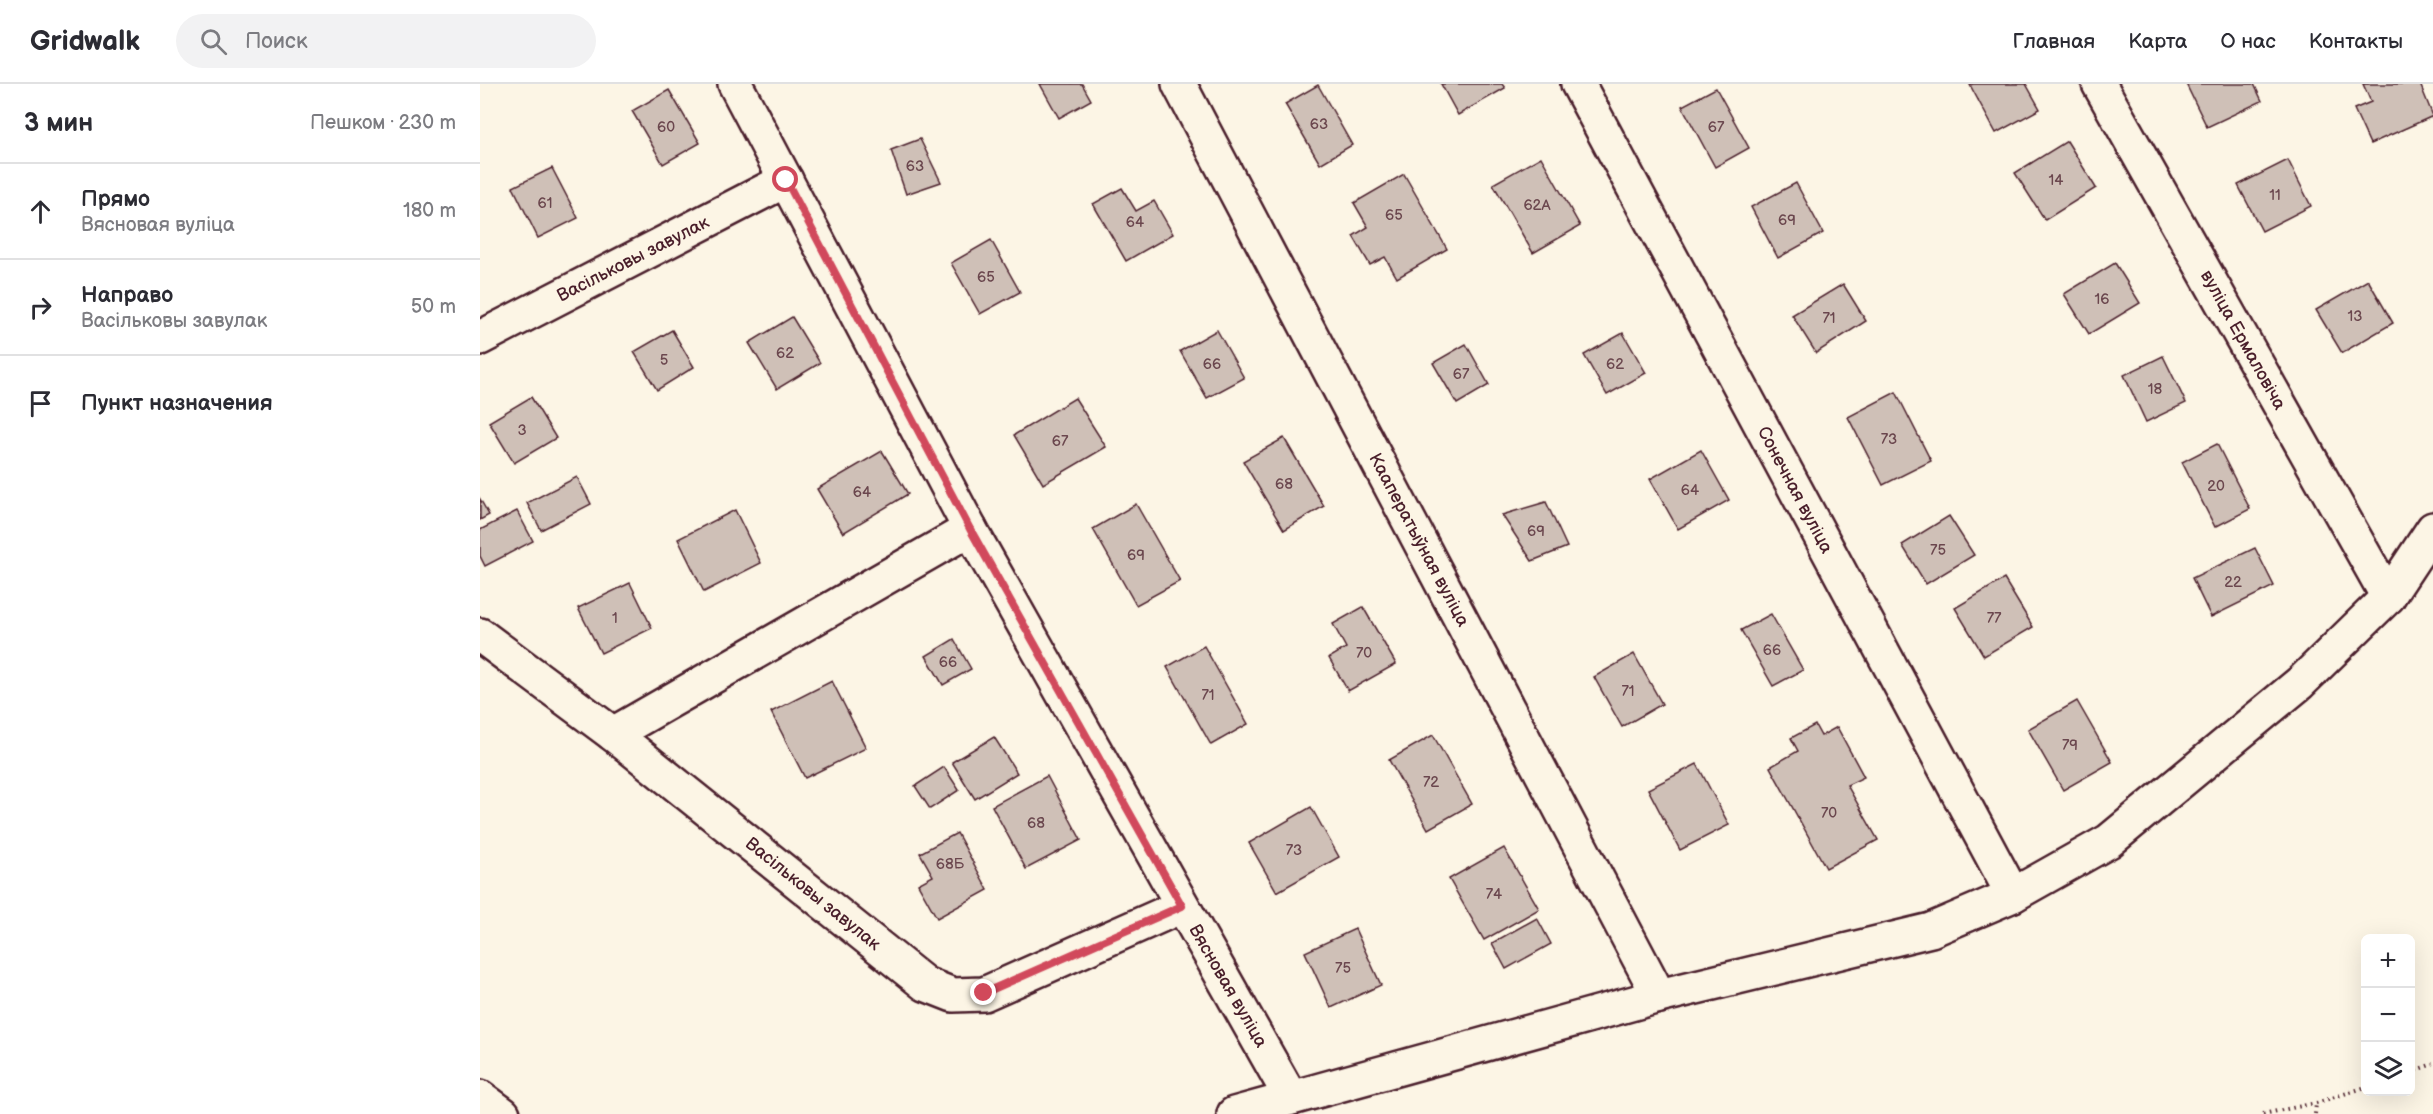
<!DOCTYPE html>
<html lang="ru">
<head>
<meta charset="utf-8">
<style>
	:root { --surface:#fff; --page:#f2f2f3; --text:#2b2b33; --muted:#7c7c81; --line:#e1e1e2 }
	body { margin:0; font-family:"Balsamiq Sans",sans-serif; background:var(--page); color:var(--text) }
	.controls { position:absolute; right:18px; bottom:18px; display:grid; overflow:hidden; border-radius:9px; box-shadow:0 6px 24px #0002 }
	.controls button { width:54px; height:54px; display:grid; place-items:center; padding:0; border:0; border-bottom:2px solid var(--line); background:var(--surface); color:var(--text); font:30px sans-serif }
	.stop { position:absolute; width:18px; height:18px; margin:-14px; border:4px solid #d1495b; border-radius:50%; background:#fff }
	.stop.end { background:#d1495b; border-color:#fff; box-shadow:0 2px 6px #0008 }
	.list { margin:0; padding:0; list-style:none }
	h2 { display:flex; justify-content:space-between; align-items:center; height:78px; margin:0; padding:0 24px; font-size:26px }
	h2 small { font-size:20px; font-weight:400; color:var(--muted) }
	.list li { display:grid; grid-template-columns:39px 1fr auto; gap:18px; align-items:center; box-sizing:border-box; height:96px; padding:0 24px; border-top:2px solid var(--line) }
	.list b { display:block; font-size:22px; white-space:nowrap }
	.list p { margin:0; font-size:20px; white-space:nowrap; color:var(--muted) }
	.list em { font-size:20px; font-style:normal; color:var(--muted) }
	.icon { flex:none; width:33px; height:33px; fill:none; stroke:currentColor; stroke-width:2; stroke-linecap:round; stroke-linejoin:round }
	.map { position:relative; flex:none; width:1953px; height:1030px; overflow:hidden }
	header { display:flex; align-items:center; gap:36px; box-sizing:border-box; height:84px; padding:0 30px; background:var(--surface); border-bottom:2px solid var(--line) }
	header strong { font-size:28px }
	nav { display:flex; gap:33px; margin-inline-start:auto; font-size:21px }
	.search { width:420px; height:54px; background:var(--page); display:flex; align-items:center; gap:15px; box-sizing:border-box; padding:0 21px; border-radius:33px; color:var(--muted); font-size:22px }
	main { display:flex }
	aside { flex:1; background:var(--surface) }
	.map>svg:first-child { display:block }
	.building { fill:#cfc0b7; stroke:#4a1f2b; stroke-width:1.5 }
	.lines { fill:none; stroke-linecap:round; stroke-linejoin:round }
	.minor-casing { stroke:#4a1f2b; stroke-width:38 }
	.tertiary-casing { stroke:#4a1f2b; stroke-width:38 }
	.path { stroke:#4a1f2b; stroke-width:4; stroke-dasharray:1.5 4.5; stroke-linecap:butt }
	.minor { stroke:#fcf5e5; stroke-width:33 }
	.tertiary { stroke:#fcf5e5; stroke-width:33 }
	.route { stroke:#d1495b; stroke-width:8 }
	.labels { text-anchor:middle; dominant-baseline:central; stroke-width:4.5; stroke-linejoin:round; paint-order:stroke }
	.number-label { font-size:15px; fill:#6b474e }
	.street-label { font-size:18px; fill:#4a1f2b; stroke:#fcf5e5 }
</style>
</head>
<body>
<header>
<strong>Gridwalk</strong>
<div class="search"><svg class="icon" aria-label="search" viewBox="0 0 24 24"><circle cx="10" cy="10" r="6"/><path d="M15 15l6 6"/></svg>Поиск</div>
<nav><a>Главная</a><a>Карта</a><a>О нас</a><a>Контакты</a></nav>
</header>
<main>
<aside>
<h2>3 мин<small>Пешком · 230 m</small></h2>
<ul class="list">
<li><svg class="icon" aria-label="ahead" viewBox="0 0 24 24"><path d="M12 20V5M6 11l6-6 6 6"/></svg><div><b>Прямо</b><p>Вясновая вуліца</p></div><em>180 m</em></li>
<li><svg class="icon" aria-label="right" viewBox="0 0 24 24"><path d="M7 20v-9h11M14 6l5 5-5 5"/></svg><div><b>Направо</b><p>Васільковы завулак</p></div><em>50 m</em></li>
<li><svg class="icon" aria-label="arrive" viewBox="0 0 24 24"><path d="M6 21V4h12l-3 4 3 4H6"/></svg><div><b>Пункт назначения</b></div></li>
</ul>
</aside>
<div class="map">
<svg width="1953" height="1030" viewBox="0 0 1953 1030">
	<rect width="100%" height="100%" fill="#fcf5e5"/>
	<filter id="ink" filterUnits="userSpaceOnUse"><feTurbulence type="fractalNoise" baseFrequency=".0167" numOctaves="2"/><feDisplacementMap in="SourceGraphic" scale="12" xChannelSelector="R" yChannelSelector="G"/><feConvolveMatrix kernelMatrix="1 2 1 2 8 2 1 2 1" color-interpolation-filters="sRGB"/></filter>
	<g filter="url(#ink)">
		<!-- building -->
		<g class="building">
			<polygon points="560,0 602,0 611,16 579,34"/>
			<polygon points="961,0 1022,0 1025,4 978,31"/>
			<polygon points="1493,0 1546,0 1560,25 1516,49 1490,1"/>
			<polygon points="1706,0 1774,0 1782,17 1727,43"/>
			<polygon points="1883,0 1940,0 1953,32 1890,60 1874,25 1891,18"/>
			<polygon points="838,1 872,61 840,80 805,20"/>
			<polygon points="1236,4 1269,64 1235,83 1202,22"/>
			<polygon points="189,6 220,59 183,80 152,27"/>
			<polygon points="440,55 461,98 426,110 411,66"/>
			<polygon points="1587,57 1616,104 1565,136 1535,89"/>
			<polygon points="1061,73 1100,142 1053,169 1013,100"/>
			<polygon points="1808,76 1831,122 1782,147 1758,101"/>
			<polygon points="72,84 98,134 58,154 33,103"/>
			<polygon points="924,90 967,165 917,194 905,173 890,181 873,152 888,143 874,119"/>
			<polygon points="1316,99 1343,149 1298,174 1271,123"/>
			<polygon points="642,104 656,127 674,117 693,150 646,177 613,120"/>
			<polygon points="511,156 540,208 500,230 471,179"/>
			<polygon points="1635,179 1660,219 1609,250 1584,210"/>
			<polygon points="1888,196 1913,239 1862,269 1836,226"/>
			<polygon points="1363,200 1386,237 1336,269 1312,231"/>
			<polygon points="312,233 340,279 297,305 269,259"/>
			<polygon points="192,246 214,283 177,306 154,268"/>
			<polygon points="737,246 764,294 727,314 700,267"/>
			<polygon points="1143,249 1166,289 1127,311 1104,271"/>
			<polygon points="986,260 1009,301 977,320 953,279"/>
			<polygon points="1683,272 1706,319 1666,338 1644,291"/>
			<polygon points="1416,308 1451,377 1403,401 1368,333"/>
			<polygon points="51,313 76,354 34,379 9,338"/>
			<polygon points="595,314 626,363 563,400 534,351"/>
			<polygon points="804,354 844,422 804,446 763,377"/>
			<polygon points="1737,360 1770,425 1735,443 1702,378"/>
			<polygon points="1221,366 1249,416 1198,445 1170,395"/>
			<polygon points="402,367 428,410 363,449 337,405"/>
			<polygon points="97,393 111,420 61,446 47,419"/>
			<polygon points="0,415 9,431 0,436"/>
			<polygon points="1066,418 1087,463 1052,477 1022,431"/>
			<polygon points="656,420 700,497 656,521 613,445"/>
			<polygon points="255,426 281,479 224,508 198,455"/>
			<polygon points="37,427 53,457 5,482 0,472 0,446"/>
			<polygon points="1469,432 1494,471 1446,500 1422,461"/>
			<polygon points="1775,464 1794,502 1731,533 1712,494"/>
			<polygon points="1524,495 1553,543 1504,572 1475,524"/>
			<polygon points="150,499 172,544 121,569 98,524"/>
			<polygon points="883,523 916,580 868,607 849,574 866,564 853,540"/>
			<polygon points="1291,530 1323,586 1293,602 1261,546"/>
			<polygon points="474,555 491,585 463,601 446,572"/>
			<polygon points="724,562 768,640 731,661 687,583"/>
			<polygon points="1154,570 1182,620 1142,643 1114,593"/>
			<polygon points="352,597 386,664 325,694 291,628"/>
			<polygon points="1597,617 1632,678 1583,706 1548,645"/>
			<polygon points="1335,641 1341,652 1357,643 1384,693 1367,701 1398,756 1346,784 1290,683 1318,667 1311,654"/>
			<polygon points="953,651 992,720 948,745 909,676"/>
			<polygon points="514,653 537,689 495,715 472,678"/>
			<polygon points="1217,680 1249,741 1200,766 1168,705"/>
			<polygon points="464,683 479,706 450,725 435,702"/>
			<polygon points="567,692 601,756 546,785 512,722"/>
			<polygon points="831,723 859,773 797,808 769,759"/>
			<polygon points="477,749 508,806 457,834 438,800 453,792 440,769"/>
			<polygon points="1024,764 1059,825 1004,856 969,795"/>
			<polygon points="1057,834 1071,860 1026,885 1012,859"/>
			<polygon points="875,845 901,901 851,924 825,868"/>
		</g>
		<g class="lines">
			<!-- minor casing -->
			<g class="minor-casing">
				<g id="minor">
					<polyline points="255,0 490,445 811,1014"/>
					<polyline points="699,0 1179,912"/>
					<polyline points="1098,0 1533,811"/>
					<polyline points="1619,0 1908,513"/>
					<polyline points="0,254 306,96"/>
					<polyline points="0,551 133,650 445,900 473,911 504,910 702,822"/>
					<polyline points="133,650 490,445"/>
					<polyline points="754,1030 1179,912 1451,846 1533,811 1629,757 1820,599 1908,513 1953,445"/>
				</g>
			</g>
			<!-- tertiary casing -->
			<g class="tertiary-casing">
				<polyline id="tertiary" points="0,1013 23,1030"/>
			</g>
			<!-- path -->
			<g class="path">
				<polyline points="1930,988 1953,980"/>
				<polyline points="1783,1030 1836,1019 1886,1003"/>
				<polyline points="1835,1030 1836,1019"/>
			</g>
			<!-- minor -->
			<use href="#minor" class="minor"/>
			<!-- tertiary -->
			<use href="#tertiary" class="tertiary"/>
		</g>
	</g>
	<g class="lines" filter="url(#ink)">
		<!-- route -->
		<polyline class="route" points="306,96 490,445 702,822 504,909"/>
	</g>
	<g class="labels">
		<!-- number labels -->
		<g class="number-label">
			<text x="839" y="40">63</text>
			<text x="186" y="43">60</text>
			<text x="1236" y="43">67</text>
			<text x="435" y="82">63</text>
			<text x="1576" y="96">14</text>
			<text x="1795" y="111">11</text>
			<text x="65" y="119">61</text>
			<text x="1057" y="121">62А</text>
			<text x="914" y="131">65</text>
			<text x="1307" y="136">69</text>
			<text x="655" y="138">64</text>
			<text x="506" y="193">65</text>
			<text x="1622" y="215">16</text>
			<text x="1875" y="232">13</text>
			<text x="1349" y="234">71</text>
			<text x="305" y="269">62</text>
			<text x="184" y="276">5</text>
			<text x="732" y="280">66</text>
			<text x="1135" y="280">62</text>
			<text x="981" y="290">67</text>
			<text x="1675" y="305">18</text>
			<text x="42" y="346">3</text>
			<text x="1409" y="355">73</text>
			<text x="580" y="357">67</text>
			<text x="804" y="400">68</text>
			<text x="1736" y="402">20</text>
			<text x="1210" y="406">64</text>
			<text x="382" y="408">64</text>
			<text x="1056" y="447">69</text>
			<text x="1458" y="466">75</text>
			<text x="656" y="471">69</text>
			<text x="1753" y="498">22</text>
			<text x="135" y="534">1</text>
			<text x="1514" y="534">77</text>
			<text x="1292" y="566">66</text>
			<text x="884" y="569">70</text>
			<text x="468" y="578">66</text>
			<text x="1148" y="607">71</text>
			<text x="728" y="611">71</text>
			<text x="1590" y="661">79</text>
			<text x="951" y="698">72</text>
			<text x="1349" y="729">70</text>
			<text x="556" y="739">68</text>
			<text x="814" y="766">73</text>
			<text x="470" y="780">68Б</text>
			<text x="1014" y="810">74</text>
			<text x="863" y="884">75</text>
		</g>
		<!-- street labels -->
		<g class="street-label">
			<text transform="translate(153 175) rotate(-27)">Васільковы завулак</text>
			<text transform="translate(1763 256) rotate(61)">вуліца Ермаловіча</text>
			<text transform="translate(1315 406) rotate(62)">Сонечная вуліца</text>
			<text transform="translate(939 456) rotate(62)">Кааператыўная вуліца</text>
			<text transform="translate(333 810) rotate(39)">Васільковы завулак</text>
			<text transform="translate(748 902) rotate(60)">Вясновая вуліца</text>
		</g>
	</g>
</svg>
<div class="controls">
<button>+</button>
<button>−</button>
<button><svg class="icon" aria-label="layers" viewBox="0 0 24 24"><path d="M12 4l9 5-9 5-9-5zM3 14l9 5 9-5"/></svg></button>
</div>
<div class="stop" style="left:306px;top:96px"></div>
<div class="stop end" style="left:504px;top:909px"></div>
</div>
</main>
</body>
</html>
